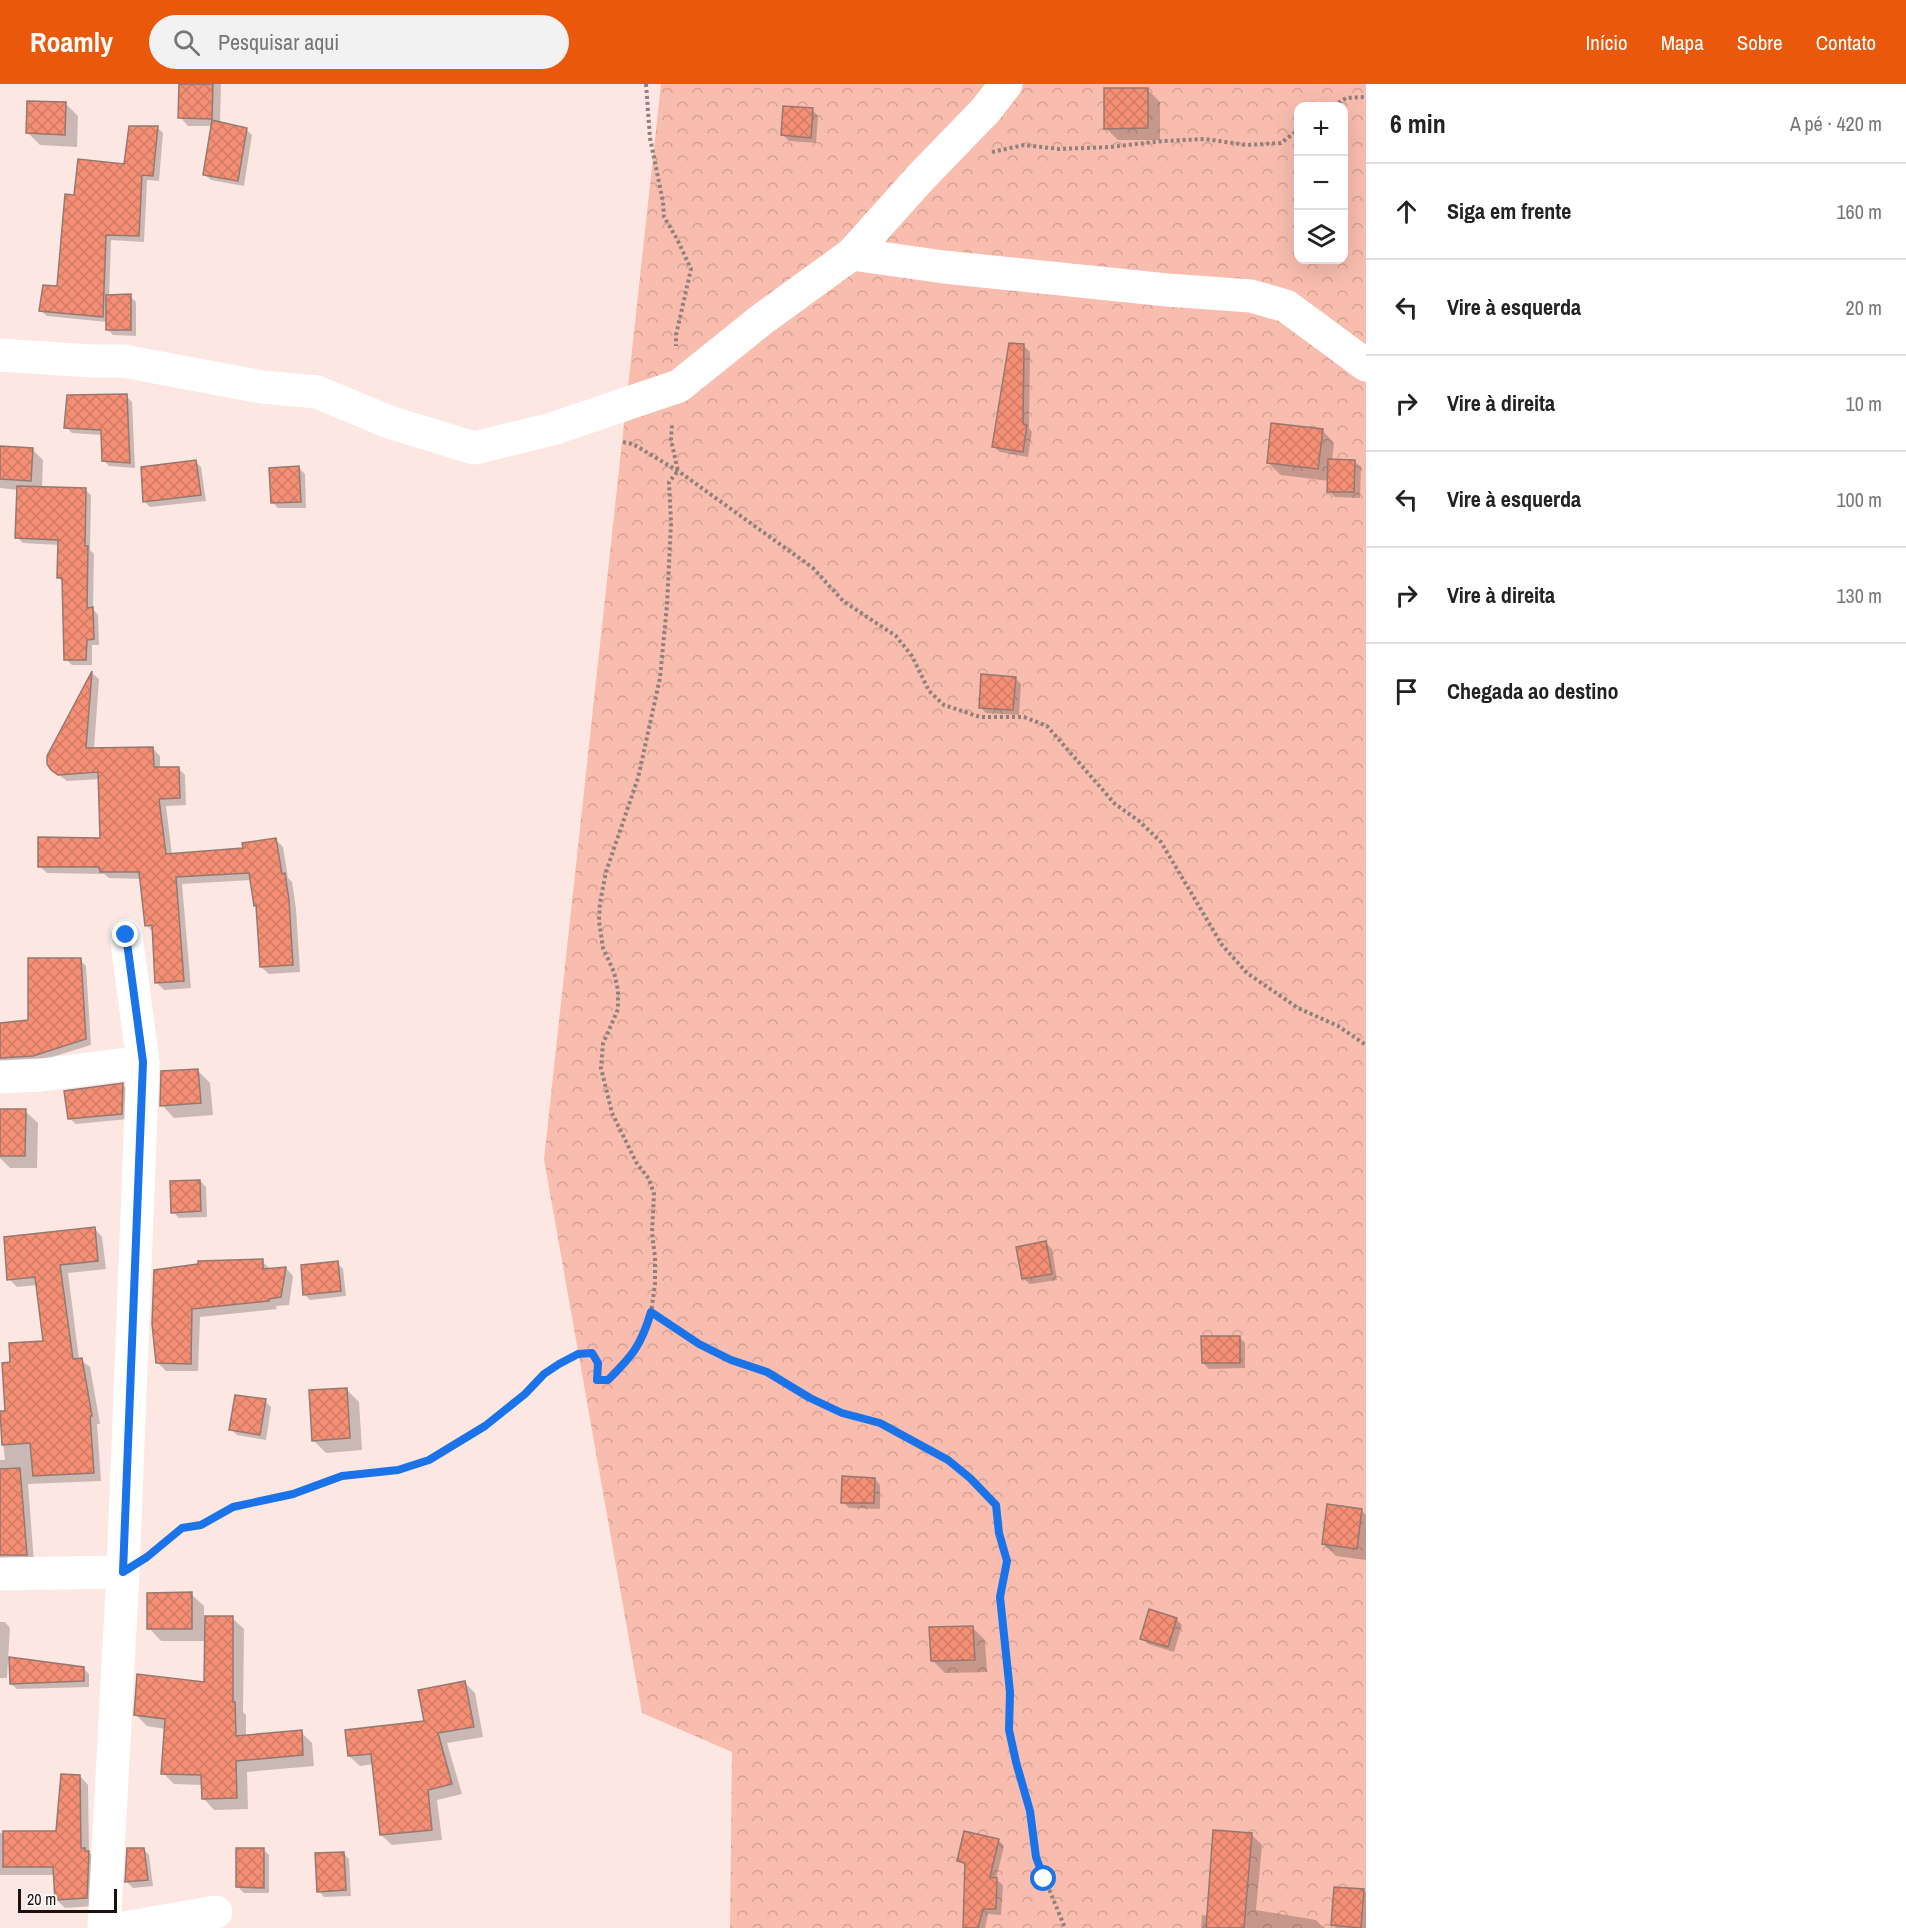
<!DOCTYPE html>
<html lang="pt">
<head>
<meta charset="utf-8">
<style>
	:root { --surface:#fff; --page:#f2f2f2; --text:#222; --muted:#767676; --line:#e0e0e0; --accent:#ea580c }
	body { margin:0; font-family:"Archivo Narrow",sans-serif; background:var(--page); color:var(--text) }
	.controls { position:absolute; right:18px; top:18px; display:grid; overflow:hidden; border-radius:12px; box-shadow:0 6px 24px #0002 }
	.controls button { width:54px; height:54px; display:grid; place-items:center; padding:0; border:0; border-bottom:2px solid var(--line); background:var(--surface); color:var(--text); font:30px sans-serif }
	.scale { position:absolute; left:18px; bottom:15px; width:99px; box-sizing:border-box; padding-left:6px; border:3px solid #1c110e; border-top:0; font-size:16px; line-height:21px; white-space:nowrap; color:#1c110e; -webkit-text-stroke:4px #fafafa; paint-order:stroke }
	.stop { position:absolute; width:18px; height:18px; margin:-14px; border:4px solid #1a73e8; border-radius:50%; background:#fff }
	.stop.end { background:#1a73e8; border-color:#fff; box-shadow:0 2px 6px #0008 }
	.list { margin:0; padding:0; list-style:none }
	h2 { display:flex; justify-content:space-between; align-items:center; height:78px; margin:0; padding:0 24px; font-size:26px }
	h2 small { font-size:20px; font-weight:400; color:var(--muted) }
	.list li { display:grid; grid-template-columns:39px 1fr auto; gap:18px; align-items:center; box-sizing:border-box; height:96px; padding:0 24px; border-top:2px solid var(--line) }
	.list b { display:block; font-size:22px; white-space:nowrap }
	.list em { font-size:20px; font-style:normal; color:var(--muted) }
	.icon { flex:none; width:33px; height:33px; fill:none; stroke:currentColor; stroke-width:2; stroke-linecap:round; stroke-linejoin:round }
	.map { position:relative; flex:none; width:1366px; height:1844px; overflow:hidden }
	header { display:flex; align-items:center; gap:36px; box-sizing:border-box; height:84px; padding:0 30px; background:var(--accent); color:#fff }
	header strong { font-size:28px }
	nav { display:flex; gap:33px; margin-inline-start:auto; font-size:21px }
	.search { width:420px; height:54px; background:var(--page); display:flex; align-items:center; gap:15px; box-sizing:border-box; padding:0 21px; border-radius:33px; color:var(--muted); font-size:22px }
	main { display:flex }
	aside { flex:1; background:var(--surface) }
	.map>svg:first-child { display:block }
	.forest { fill:url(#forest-crowns); fill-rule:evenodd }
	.shadow { fill:#0003 }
	.building { fill:url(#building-cross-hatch); stroke:#977870; stroke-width:1.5 }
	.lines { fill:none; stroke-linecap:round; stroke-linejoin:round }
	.path { stroke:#90807c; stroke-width:4; stroke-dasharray:3 3; stroke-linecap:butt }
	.minor { stroke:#fff; stroke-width:33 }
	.route { stroke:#1a73e8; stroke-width:8 }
</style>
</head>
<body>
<header>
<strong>Roamly</strong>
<div class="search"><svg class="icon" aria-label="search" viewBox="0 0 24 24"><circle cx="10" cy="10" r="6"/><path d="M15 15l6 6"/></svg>Pesquisar aqui</div>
<nav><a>Início</a><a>Mapa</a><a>Sobre</a><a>Contato</a></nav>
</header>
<main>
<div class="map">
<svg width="1366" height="1844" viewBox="0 0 1366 1844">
	<defs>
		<pattern id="forest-crowns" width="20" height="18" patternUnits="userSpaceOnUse" patternTransform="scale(1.5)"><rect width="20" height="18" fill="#f8bdae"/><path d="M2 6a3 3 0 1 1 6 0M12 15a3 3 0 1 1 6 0" fill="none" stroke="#d4a194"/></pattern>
		<pattern id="building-cross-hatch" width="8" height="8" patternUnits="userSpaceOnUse" patternTransform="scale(1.5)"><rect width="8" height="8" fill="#f48f75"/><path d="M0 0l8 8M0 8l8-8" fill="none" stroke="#d17a64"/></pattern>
	</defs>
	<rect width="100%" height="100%" fill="#fce7e2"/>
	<!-- forest -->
	<path class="forest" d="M 661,0 L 1366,0 L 1366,1844 L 730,1844 L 732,1668 L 642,1629 L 544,1075 ZM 1298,22 L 1344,22 L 1344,176 L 1298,176 Z"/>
	<!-- shadow -->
	<g class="shadow">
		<polygon points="181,0 221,0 220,39 246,45 252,51 244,102 211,96 205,91 213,42 188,42 180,33"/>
		<polygon points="1147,5 1160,18 1160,56 1118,56 1106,44"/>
		<polygon points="65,19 78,32 77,63 40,61 28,49"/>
		<polygon points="812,26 818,32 816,59 789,57 783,51"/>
		<polygon points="158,44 163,49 159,97 147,96 144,158 111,156 109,212 130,212 136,218 136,252 113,251 107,245 107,238 47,232 41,227 58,204 76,113 126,81"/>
		<polygon points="1024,262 1030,268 1029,344 1032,348 1028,373 1000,368 994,363"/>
		<polygon points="126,312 132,318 135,384 109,382 103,376 102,351 72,349 66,343"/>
		<polygon points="1322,346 1334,359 1332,377 1355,378 1361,383 1360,414 1335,413 1329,407 1329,397 1281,391 1268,379"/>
		<polygon points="0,363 32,365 43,376 42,404 85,406 91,411 90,466 94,470 93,525 98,531 99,561 92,561 92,581 72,581 66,575 64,499 58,493 59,461 23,459 17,453 19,406 0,404"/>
		<polygon points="195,377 201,383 206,417 150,423 144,417"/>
		<polygon points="299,384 305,390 306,424 278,424 272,418"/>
		<polygon points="92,589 99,595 94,665 152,664 160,672 160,685 178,684 185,691 186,721 166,722 172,771 245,765 275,755 283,763 288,794 292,798 296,825 300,888 269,890 261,883 258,824 255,821 251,796 182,800 191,904 164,906 156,898 154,849 146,841 142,795 109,794 104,790 47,789 39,782 101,755 100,695 67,697 52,686 48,672"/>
		<polygon points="1015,594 1021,600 1019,631 986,629 980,623"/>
		<polygon points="80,876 86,882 91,961 39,977 0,977 0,940 30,938"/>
		<polygon points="197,986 210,999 213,1031 174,1034 162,1021"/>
		<polygon points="123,1001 129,1007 128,1035 76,1040 70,1035"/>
		<polygon points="0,1027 25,1027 38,1039 37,1084 10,1084 0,1074"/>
		<polygon points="200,1097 206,1103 207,1133 179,1134 173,1128"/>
		<polygon points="94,1144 102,1153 106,1185 68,1189 79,1275 90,1283 100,1340 97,1340 101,1397 28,1400 34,1479 0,1475 0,1376 5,1376 0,1329 7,1328 12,1280 45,1258 38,1201 17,1203 9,1195"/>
		<polygon points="1046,1159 1052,1165 1057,1196 1030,1200 1024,1195"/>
		<polygon points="262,1177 270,1185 286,1184 293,1192 289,1221 276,1222 277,1225 200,1233 198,1287 166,1287 158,1279 155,1187"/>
		<polygon points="337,1179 343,1185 346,1212 310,1216 304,1210"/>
		<polygon points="1239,1253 1245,1259 1245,1284 1209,1285 1203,1279"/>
		<polygon points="346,1305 359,1318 362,1366 326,1369 313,1356"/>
		<polygon points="265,1317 271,1323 266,1356 237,1351 231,1345"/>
		<polygon points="875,1395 880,1401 880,1425 849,1424 843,1418"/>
		<polygon points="1361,1426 1366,1431 1366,1476 1336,1472 1323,1460"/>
		<polygon points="191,1510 204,1522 204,1534 232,1534 244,1545 243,1628 246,1631 246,1652 301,1648 312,1659 314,1682 247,1688 248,1725 214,1726 203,1714 203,1701 174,1700 163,1689 166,1645 147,1642 136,1631 206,1600 206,1557 161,1557 149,1544"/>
		<polygon points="1176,1535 1182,1541 1174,1568 1148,1560 1142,1554"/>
		<polygon points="0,1538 5,1538 10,1544 8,1575 83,1584 89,1590 89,1603 17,1605 11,1600 11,1576 8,1576 7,1594 0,1594"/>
		<polygon points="972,1543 985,1556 987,1588 945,1589 933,1577"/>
		<polygon points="465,1599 475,1609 483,1653 447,1659 462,1710 437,1716 442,1756 392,1761 381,1751 374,1680 360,1682 349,1672 426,1638"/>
		<polygon points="80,1692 88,1701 89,1768 97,1777 95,1822 65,1824 56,1815 55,1791 0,1791 0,1749 58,1748"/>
		<polygon points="1251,1750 1262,1761 1256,1826 1316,1836 1324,1844 1201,1844 1202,1831 1208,1832"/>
		<polygon points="998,1756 1004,1762 996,1795 1003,1801 1001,1831 988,1830 985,1844 964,1844 966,1783 959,1776"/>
		<polygon points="143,1765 149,1771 153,1802 133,1804 127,1798"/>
		<polygon points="263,1765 269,1771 269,1809 244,1809 238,1803"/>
		<polygon points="344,1770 349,1775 351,1812 324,1813 319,1807"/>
		<polygon points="1363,1806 1366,1809 1366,1844 1336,1844 1332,1840"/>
	</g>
	<!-- building -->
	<g class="building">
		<polygon points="179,0 213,0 212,35 178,34"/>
		<polygon points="1104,4 1148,4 1148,44 1104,45"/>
		<polygon points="27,17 66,18 65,51 26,49"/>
		<polygon points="783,22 813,24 811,54 781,51"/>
		<polygon points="212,36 247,44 238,97 203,91"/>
		<polygon points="129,42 158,42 153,92 142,91 139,152 106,151 103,233 39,227 43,201 57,202 65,110 74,111 78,75 124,80"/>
		<polygon points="131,210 131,246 106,246 106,211"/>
		<polygon points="1009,259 1024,260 1023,340 1027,341 1023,368 992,363"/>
		<polygon points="127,310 130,379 102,377 101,346 64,344 67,311"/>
		<polygon points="1271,339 1323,345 1318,385 1267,379"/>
		<polygon points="0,362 33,364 31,397 0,395"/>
		<polygon points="1328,375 1355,376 1354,408 1327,408"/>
		<polygon points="196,376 201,411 143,418 141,383"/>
		<polygon points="299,382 301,418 271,419 269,384"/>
		<polygon points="17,402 86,404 85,462 88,462 87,524 93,523 94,555 87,556 86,576 64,576 62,494 57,494 58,456 15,454"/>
		<polygon points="92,587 86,664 153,663 154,683 179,683 180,714 159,715 166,770 243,764 242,759 276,754 282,790 285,789 289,816 293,881 260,883 256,821 254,822 249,789 176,793 184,897 155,899 152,841 145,842 139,788 100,788 99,783 38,783 38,753 100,754 98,688 58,691 51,686 47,680 47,672"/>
		<polygon points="981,590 1016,593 1013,626 979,624"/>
		<polygon points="28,874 81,874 86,955 33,972 0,974 0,939 28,936"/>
		<polygon points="198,985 201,1019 160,1022 161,987"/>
		<polygon points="123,999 122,1030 68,1035 64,1007"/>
		<polygon points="0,1025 26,1025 25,1072 0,1072"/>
		<polygon points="200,1096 201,1127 171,1129 170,1097"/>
		<polygon points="95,1143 98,1177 60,1181 73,1275 82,1274 92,1332 90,1332 94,1389 33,1392 30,1359 2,1361 0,1327 5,1327 2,1279 10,1278 9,1259 43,1257 35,1193 7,1196 4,1153"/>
		<polygon points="1046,1157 1052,1190 1022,1195 1016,1163"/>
		<polygon points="263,1175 263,1185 286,1183 281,1213 269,1215 269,1217 192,1225 191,1280 156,1279 152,1240 154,1186 198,1180 198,1177"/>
		<polygon points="338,1177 341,1207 303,1211 301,1181"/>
		<polygon points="1201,1252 1240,1252 1240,1279 1202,1279"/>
		<polygon points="347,1304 350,1354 312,1357 309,1306"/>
		<polygon points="235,1311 266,1315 260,1351 229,1346"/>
		<polygon points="20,1384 27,1471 0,1471 0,1385"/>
		<polygon points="842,1392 875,1394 874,1419 841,1419"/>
		<polygon points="1327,1420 1362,1425 1357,1465 1322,1460"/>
		<polygon points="192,1508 192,1545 147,1545 147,1509"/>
		<polygon points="1149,1525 1177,1534 1168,1563 1140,1555"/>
		<polygon points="205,1532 233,1532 233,1618 235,1618 236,1652 302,1646 303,1671 236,1677 237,1714 202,1715 201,1691 161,1690 165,1635 134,1631 137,1590 204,1598"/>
		<polygon points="973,1542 975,1576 931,1577 929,1543"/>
		<polygon points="9,1573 84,1583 84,1597 10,1600"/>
		<polygon points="465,1597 474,1643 438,1649 452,1700 428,1706 432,1746 380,1751 371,1670 348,1672 345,1646 424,1637 418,1606"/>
		<polygon points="61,1690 80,1691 81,1764 85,1764 85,1767 89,1767 87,1814 55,1816 53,1783 3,1783 3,1747 56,1747"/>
		<polygon points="1213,1746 1252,1749 1244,1844 1206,1844"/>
		<polygon points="964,1747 999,1755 990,1793 997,1794 996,1825 983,1825 978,1844 963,1844 965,1779 957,1777"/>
		<polygon points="127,1764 144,1764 148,1796 125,1798"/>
		<polygon points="236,1764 264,1764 264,1804 236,1803"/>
		<polygon points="344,1768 346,1806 317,1808 315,1769"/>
		<polygon points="1334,1803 1364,1805 1361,1844 1331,1841"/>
	</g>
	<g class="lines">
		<!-- path -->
		<g class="path">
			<polyline points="646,0 650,54 663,118 664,133 677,155 691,185 676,251 676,262"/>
			<polyline points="1333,22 1346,14 1366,13"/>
			<polyline points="992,68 1024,61 1059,65 1110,63 1163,57 1205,55 1247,61 1281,59 1298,46"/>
			<polyline points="623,358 633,360 678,387 813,484 843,517 896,552 912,572 929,607 944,621 980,633 1024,633 1047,642 1115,720 1139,737 1161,758 1222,861 1247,889 1298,924 1338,942 1366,961"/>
			<polyline points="651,1229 699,1260 731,1276 767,1288 810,1314 842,1329 880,1339 948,1376 970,1394 996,1421 999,1449 1007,1477 1001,1513 1010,1608 1009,1646 1015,1678 1030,1727 1036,1773 1065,1844"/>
			<polyline points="158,1463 182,1444 201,1441 233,1423 293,1410 342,1392 398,1386 429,1376 485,1342 525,1310 544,1290 559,1280 578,1270 592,1269 598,1279 597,1296 608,1296 628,1276 643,1254 651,1229 655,1200 655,1173 652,1149 654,1110 649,1095 636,1078 612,1029 601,984 603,960 618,925 618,906 614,888 603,864 599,837 600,819 606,788 638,694 660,594 667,521 671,439 669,398 678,387 671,356 672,340"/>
		</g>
		<!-- minor -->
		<g class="minor">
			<polyline points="852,170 944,183 1167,206 1251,212 1286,222 1366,281"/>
			<polyline points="0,271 90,277 123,277 262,303 317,308 389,338 474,364 552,345 679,302 761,236 852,170 921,93 985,27 1006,0"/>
			<polyline points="0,993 41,991 143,978"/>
			<polyline points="0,1490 123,1488"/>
			<polyline points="104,1844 123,1488 143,978 126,851"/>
			<polyline points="124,1844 216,1828"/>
		</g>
	</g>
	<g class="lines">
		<!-- route -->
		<path class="route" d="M 126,851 L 143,978 L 123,1488 L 147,1473 L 182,1444 L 201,1441 L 233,1423 L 293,1410 L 342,1392 L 398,1386 L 429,1376 L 485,1342 L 525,1310 L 544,1290 L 559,1280 L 578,1270 L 592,1269 L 598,1279 L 597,1296 L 608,1296 C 632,1272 641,1262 651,1228 L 699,1260 L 731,1276 L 767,1288 L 810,1314 L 842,1329 L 880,1339 L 948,1376 L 970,1394 L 996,1421 L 999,1449 L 1007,1477 L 1000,1513 L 1010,1608 L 1009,1646 L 1016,1678 L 1030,1727 L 1036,1773 L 1044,1795"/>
	</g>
</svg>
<div class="controls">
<button>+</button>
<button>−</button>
<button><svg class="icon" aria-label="layers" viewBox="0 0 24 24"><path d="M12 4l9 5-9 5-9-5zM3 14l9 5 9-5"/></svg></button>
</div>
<div class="scale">20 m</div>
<div class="stop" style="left:1044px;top:1795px"></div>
<div class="stop end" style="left:126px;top:851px"></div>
</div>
<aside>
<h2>6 min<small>A pé · 420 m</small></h2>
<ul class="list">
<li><svg class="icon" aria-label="ahead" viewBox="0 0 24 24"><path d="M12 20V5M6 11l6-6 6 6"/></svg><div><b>Siga em frente</b></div><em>160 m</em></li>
<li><svg class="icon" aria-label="left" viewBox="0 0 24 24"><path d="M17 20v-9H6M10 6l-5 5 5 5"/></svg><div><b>Vire à esquerda</b></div><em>20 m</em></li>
<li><svg class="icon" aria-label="right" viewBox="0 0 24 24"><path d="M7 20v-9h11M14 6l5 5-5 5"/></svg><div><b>Vire à direita</b></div><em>10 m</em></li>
<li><svg class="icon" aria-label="left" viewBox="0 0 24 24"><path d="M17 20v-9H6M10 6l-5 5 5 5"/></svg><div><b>Vire à esquerda</b></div><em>100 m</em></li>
<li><svg class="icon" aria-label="right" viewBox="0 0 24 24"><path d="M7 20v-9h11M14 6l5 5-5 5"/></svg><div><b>Vire à direita</b></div><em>130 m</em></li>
<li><svg class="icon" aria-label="arrive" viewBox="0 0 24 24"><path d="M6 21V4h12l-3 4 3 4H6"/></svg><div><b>Chegada ao destino</b></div></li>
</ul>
</aside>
</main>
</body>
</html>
